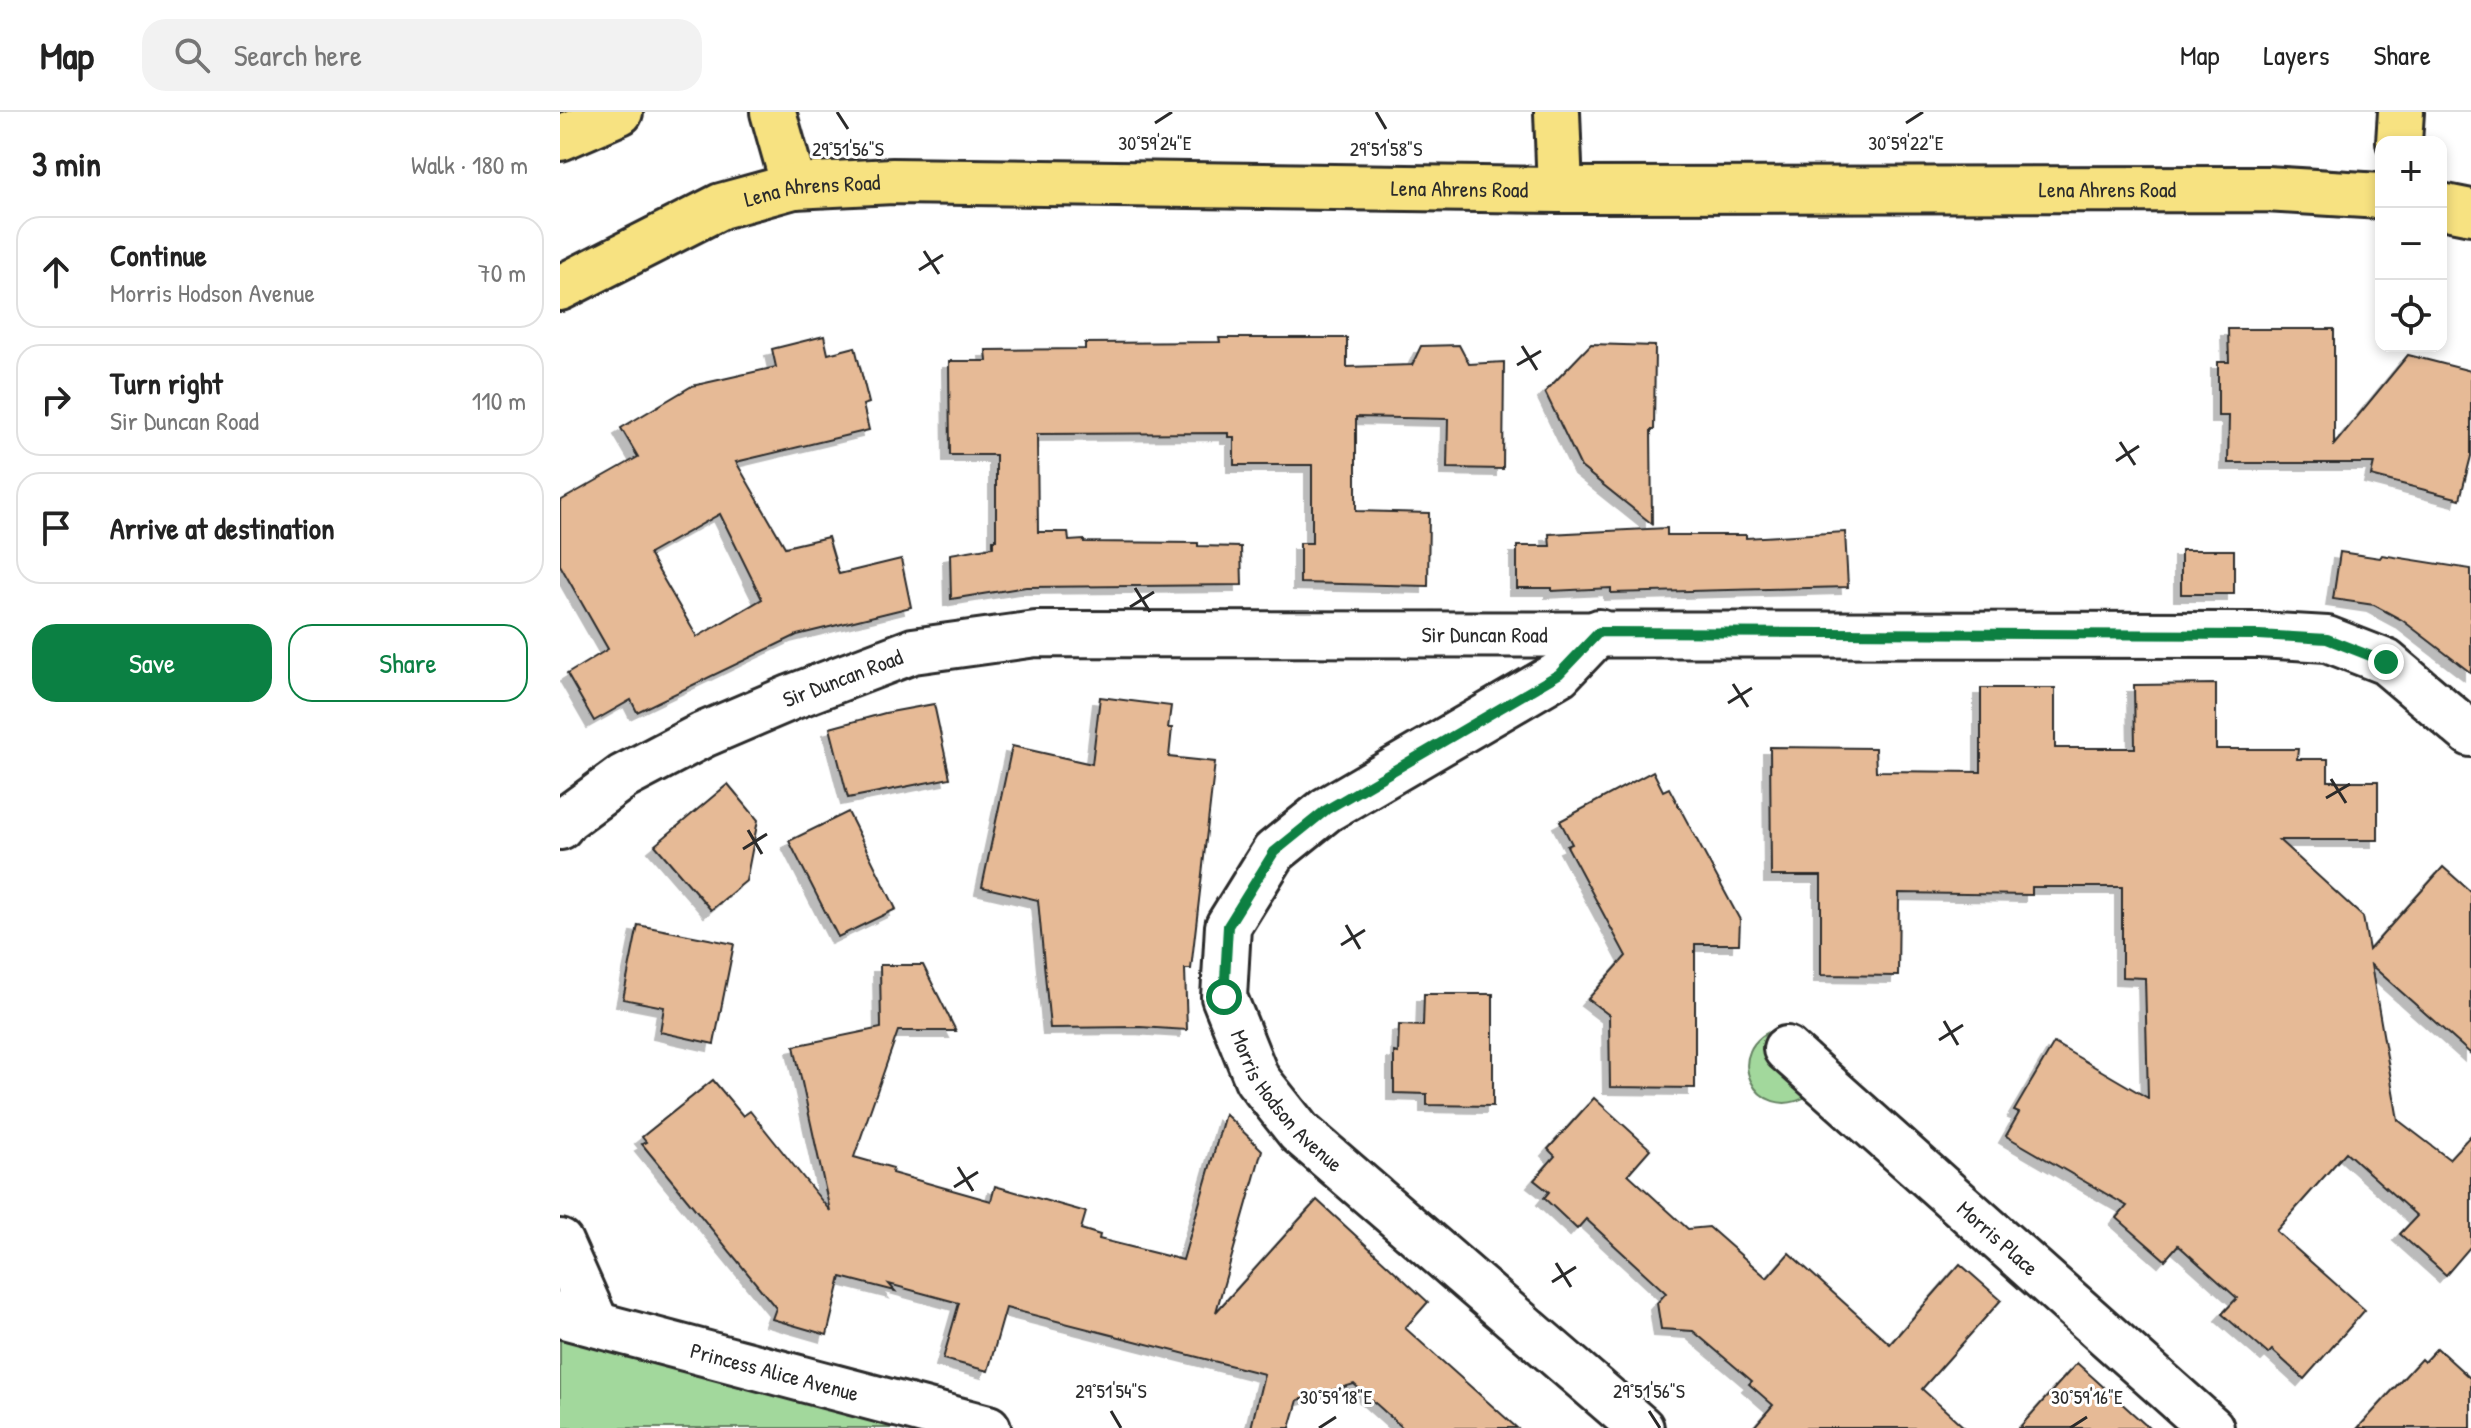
<!DOCTYPE html>
<html lang="en">
<head>
<meta charset="utf-8">
<style>
	:root { --surface:#fff; --page:#f2f2f2; --text:#222; --muted:#767676; --line:#e0e0e0; --accent:#0b8043 }
	body { margin:0; font-family:"Patrick Hand",sans-serif; background:var(--page); color:var(--text) }
	.controls { position:absolute; right:24px; top:24px; display:grid; overflow:hidden; border-radius:16px; box-shadow:0 4px 12px #0003 }
	.controls button { width:72px; height:72px; display:grid; place-items:center; padding:0; border:0; border-bottom:2px solid var(--line); background:var(--surface); color:var(--text); font:40px sans-serif }
	.stop { position:absolute; width:24px; height:24px; margin:-18px; border:6px solid #0b8043; border-radius:50%; background:#fff }
	.stop.end { background:#0b8043; border-color:#fff; box-shadow:0 2px 8px #0008 }
	.list { margin:0; padding:0; list-style:none }
	h2 { display:flex; justify-content:space-between; align-items:center; height:104px; margin:0; padding:0 32px; font-size:34px }
	h2 small { font-size:26px; font-weight:400; color:var(--muted) }
	.list li { display:grid; grid-template-columns:52px 1fr auto; gap:24px; align-items:center; box-sizing:border-box; height:112px; margin:0 16px 16px; padding:0 16px; border:2px solid var(--line); border-radius:24px }
	.list b { display:block; font-size:30px; white-space:nowrap }
	.list p { margin:0; font-size:26px; white-space:nowrap; color:var(--muted) }
	.list em { font-size:26px; font-style:normal; color:var(--muted) }
	.actions { display:flex; gap:16px; padding:24px 32px }
	.actions a { flex:1; padding:18px 0; border:2px solid var(--accent); border-radius:24px; text-align:center; font-size:28px; color:var(--accent) }
	.actions .main { background:var(--accent); color:#fff }
	.icon { flex:none; width:44px; height:44px; fill:none; stroke:currentColor; stroke-width:2; stroke-linecap:round; stroke-linejoin:round }
	.map { position:relative; flex:none; width:1911px; height:1316px; overflow:hidden }
	header { display:flex; align-items:center; gap:48px; box-sizing:border-box; height:112px; padding:0 40px; background:var(--surface); border-bottom:2px solid var(--line) }
	header strong { font-size:38px }
	nav { display:flex; gap:44px; margin-inline-start:auto; font-size:28px }
	.search { width:560px; height:72px; background:var(--page); display:flex; align-items:center; gap:20px; box-sizing:border-box; padding:0 28px; border-radius:24px; color:var(--muted); font-size:30px }
	main { display:flex }
	aside { flex:1; background:var(--surface) }
	.map>svg:first-child { display:block }
	.green { fill:#a2d89c; stroke:#668264; stroke-width:2 }
	.building { fill:#e6ba96; stroke:#2b2b2b; stroke-width:2; fill-rule:evenodd; filter:url(#shadow) }
	.lines { fill:none; stroke-linecap:round; stroke-linejoin:round }
	.minor-casing { stroke:#2b2b2b; stroke-width:50 }
	.major-casing { stroke:#2b2b2b; stroke-width:50 }
	.minor { stroke:#fff; stroke-width:44 }
	.major { stroke:#f7e281; stroke-width:44 }
	.route { stroke:#0b8043; stroke-width:10 }
	.ticks { fill:none; stroke:#2b2b2b; stroke-width:3 }
	.labels { text-anchor:middle; dominant-baseline:central; stroke-width:6; stroke-linejoin:round; paint-order:stroke }
	.street-label { font-size:22px; fill:#2b2b2b; stroke:#fff }
	.ticks-label { font-size:20px; text-anchor:middle; fill:#2b2b2b; stroke:#fff; stroke-width:6; stroke-linejoin:round; paint-order:stroke }
</style>
</head>
<body>
<header>
<strong>Map</strong>
<div class="search"><svg class="icon" aria-label="search" viewBox="0 0 24 24"><circle cx="10" cy="10" r="6"/><path d="M15 15l6 6"/></svg>Search here</div>
<nav><a>Map</a><a>Layers</a><a>Share</a></nav>
</header>
<main>
<aside>
<h2>3 min<small>Walk · 180 m</small></h2>
<ul class="list">
<li><svg class="icon" aria-label="ahead" viewBox="0 0 24 24"><path d="M12 20V5M6 11l6-6 6 6"/></svg><div><b>Continue</b><p>Morris Hodson Avenue</p></div><em>70 m</em></li>
<li><svg class="icon" aria-label="right" viewBox="0 0 24 24"><path d="M7 20v-9h11M14 6l5 5-5 5"/></svg><div><b>Turn right</b><p>Sir Duncan Road</p></div><em>110 m</em></li>
<li><svg class="icon" aria-label="arrive" viewBox="0 0 24 24"><path d="M6 21V4h12l-3 4 3 4H6"/></svg><div><b>Arrive at destination</b></div></li>
</ul>
<div class="actions"><a class="main">Save</a><a>Share</a></div>
</aside>
<div class="map">
<svg width="1911" height="1316" viewBox="0 0 1911 1316">
	<defs>
		<filter id="shadow"><feDropShadow dx="-7" dy="7" stdDeviation="0" flood-color="#0004"/></filter>
	</defs>
	<rect width="100%" height="100%" fill="#fff"/>
	<filter id="ink" filterUnits="userSpaceOnUse"><feTurbulence type="fractalNoise" baseFrequency=".0125" numOctaves="2"/><feDisplacementMap in="SourceGraphic" scale="16" xChannelSelector="R" yChannelSelector="G"/><feConvolveMatrix kernelMatrix="1 2 1 2 8 2 1 2 1" color-interpolation-filters="sRGB"/></filter>
	<g filter="url(#ink)">
		<!-- green -->
		<g class="green">
			<path d="M 1219,916 C 1239,916 1253,925 1261,943 L 1249,983 C 1196,1016 1157,935 1219,916 Z"/>
			<polygon points="0,1221 344,1316 0,1316"/>
		</g>
		<!-- building -->
		<g class="building">
			<polygon points="1668,217 1774,217 1774,333 1848,243 1911,259 1911,344 1900,387 1811,364 1814,351 1668,351 1669,304 1658,304 1658,250 1669,250"/>
			<path d="M 264,224 L 268,242 L 295,235 L 309,291 L 303,293 L 309,318 L 176,350 L 225,435 L 268,425 L 279,462 L 341,447 L 351,495 L 237,523 L 77,600 L 71,588 L 34,609 L 7,562 L 48,537 L 0,453 L 0,389 L 78,345 L 61,316 L 132,274 L 216,255 L 212,237 ZM 160,402 L 202,487 L 137,525 L 89,442 Z"/>
			<polygon points="659,226 787,226 787,255 852,253 861,234 899,233 909,252 944,250 943,357 887,356 888,307 796,305 796,399 869,401 868,474 740,471 740,431 752,431 752,353 674,353 674,325 668,325 668,321 477,322 478,420 508,420 509,429 524,428 524,430 638,431 638,434 681,435 682,473 466,475 391,487 390,442 433,435 433,428 436,428 436,343 390,343 389,249 427,249 426,238 525,237 525,231 660,230"/>
			<polygon points="1031,232 1095,234 1094,318 1091,318 1092,412 1021,355 985,280"/>
			<polygon points="1107,416 1107,423 1186,423 1186,426 1285,420 1288,475 1051,481 1051,476 992,479 992,476 957,476 957,434 990,434 989,422"/>
			<rect x="1621" y="438" width="53" height="44"/>
			<polygon points="1780,440 1820,446 1822,443 1911,457 1911,561 1842,508 1814,493 1773,487"/>
			<polygon points="1656,572 1656,637 1738,637 1737,647 1768,647 1768,669 1818,669 1818,728 1719,728 1803,805 1809,838 1883,755 1911,780 1911,942 1811,853 1838,1008 1889,1047 1911,1023 1911,1134 1886,1163 1840,1122 1857,1104 1786,1040 1716,1119 1805,1198 1744,1267 1712,1238 1708,1242 1662,1202 1677,1186 1618,1133 1605,1148 1557,1106 1567,1094 1446,1024 1459,1001 1454,999 1494,931 1588,986 1585,866 1562,865 1562,775 1472,775 1472,783 1339,781 1338,864 1261,863 1261,764 1211,764 1210,635 1315,636 1316,659 1421,660 1421,576 1495,576 1495,636 1575,636 1574,573"/>
			<polygon points="540,585 611,594 608,616 612,616 609,645 655,650 631,857 625,857 627,918 580,915 490,916 478,788 422,775 452,634 532,652"/>
			<polygon points="374,592 390,666 288,686 270,616 325,601"/>
			<polygon points="1093,659 1103,679 1109,676 1180,808 1179,832 1135,832 1135,976 1050,975 1049,903 1028,887 1066,844 1007,734 1012,732 1000,709"/>
			<polygon points="168,672 198,708 186,769 151,798 95,733"/>
			<polygon points="288,700 336,797 278,825 229,729"/>
			<polygon points="78,813 174,832 154,932 100,920 104,895 63,887"/>
			<polygon points="320,853 363,853 396,919 338,919 294,1045 333,1056 332,1061 431,1089 435,1074 526,1100 521,1117 540,1123 539,1127 623,1148 665,1002 702,1038 656,1200 757,1088 868,1190 845,1216 957,1316 843,1316 794,1272 738,1288 730,1316 691,1316 704,1262 446,1196 428,1259 383,1247 399,1191 329,1172 335,1179 281,1165 267,1223 212,1207 216,1196 82,1032 86,1030 82,1025 153,968 183,1004 190,999 270,1099 234,934 321,916"/>
			<polygon points="864,882 933,882 933,994 867,993 867,982 834,981 834,940 838,941 839,913 863,914"/>
			<polygon points="1034,986 1090,1037 1068,1062 1128,1117 1149,1115 1207,1166 1229,1141 1330,1232 1400,1152 1441,1188 1362,1277 1405,1316 1193,1316 1213,1293 1189,1272 1192,1269 1133,1219 1101,1217 1097,1191 1106,1181 1026,1107 1017,1117 984,1086 989,1080 974,1068 995,1044 988,1037"/>
			<polygon points="1877,1236 1911,1267 1911,1316 1798,1316 1861,1247 1864,1250"/>
			<polygon points="1517,1251 1589,1316 1459,1316"/>
		</g>
		<g class="lines">
			<!-- minor casing -->
			<g class="minor-casing">
				<g id="minor">
					<path id="s1" d="M 1039,520 L 999,562 L 766,698 L 714,740 L 668,814 L 664,885 L 697,967 L 739,1020 L 1081,1316"/>
					<path id="s2" d="M 0,715 L 6,707 L 63,665 L 143,623 L 232,585 L 353,539 L 476,522 L 1699,523 L 1767,527 L 1826,550 L 1911,622"/>
					<path id="s3" d="M 1226,937 L 1651,1316"/>
					<polyline points="0,1130 36,1211"/>
					<path id="s4" d="M 0,1203 L 428,1316"/>
				</g>
			</g>
			<!-- major casing -->
			<g class="major-casing">
				<g id="major">
					<polyline points="213,0 234,74"/>
					<polyline points="997,0 1000,78"/>
					<polyline points="0,26 60,0"/>
					<polyline points="1839,30 1841,0"/>
					<polyline points="1881,94 1911,100"/>
					<path id="s5" d="M 0,176 L 161,94 L 234,74 L 333,69 L 1000,78 L 1706,77 L 1821,84"/>
				</g>
			</g>
			<!-- minor -->
			<use href="#minor" class="minor"/>
			<!-- major -->
			<use href="#major" class="major"/>
		</g>
	</g>
	<g class="lines" filter="url(#ink)">
		<!-- route -->
		<polyline class="route" points="664,885 668,814 714,740 766,698 999,562 1039,520 1699,523 1767,527 1826,550"/>
	</g>
	<!-- ticks -->
	<path class="ticks" d="M 277,0 L 288,17M 816,0 L 826,17M 595,11 L 612,0M 1346,11 L 1363,0M 364,139 L 379,162M 359,158 L 383,143M 962,234 L 977,258M 957,253 L 981,239M 1560,330 L 1575,353M 1556,349 L 1579,334M 575,476 L 590,500M 570,495 L 594,480M 1173,572 L 1188,595M 1168,591 L 1192,576M 1771,667 L 1786,691M 1766,686 L 1790,672M 188,718 L 202,742M 183,737 L 207,722M 786,813 L 800,837M 781,833 L 805,818M 1384,909 L 1398,933M 1379,928 L 1403,913M 398,1055 L 413,1079M 394,1075 L 418,1060M 996,1151 L 1011,1175M 992,1170 L 1016,1155M 551,1299 L 561,1316M 1089,1299 L 1100,1316M 759,1316 L 776,1305M 1510,1316 L 1527,1305"/>
	<g class="labels">
		<!-- street labels -->
		<g class="street-label">
			<text stroke="none"><textPath href="#s5" startOffset="922">Lena Ahrens Road</textPath></text>
			<text stroke="none"><textPath href="#s5" startOffset="1570">Lena Ahrens Road</textPath></text>
			<text stroke="none"><textPath href="#s5" startOffset="274">Lena Ahrens Road</textPath></text>
			<text stroke="none"><textPath href="#s2" startOffset="970">Sir Duncan Road</textPath></text>
			<text stroke="none"><textPath href="#s2" startOffset="322">Sir Duncan Road</textPath></text>
			<text stroke="none"><textPath href="#s1" startOffset="676">Morris Hodson Avenue</textPath></text>
			<text stroke="none"><textPath href="#s3" startOffset="284">Morris Place</textPath></text>
			<text stroke="none"><textPath href="#s4" startOffset="222">Princess Alice Avenue</textPath></text>
		</g>
	</g>
	<g class="ticks-label">
		<text x="1346" y="38">30°59'22"E</text>
		<text x="595" y="38">30°59'24"E</text>
		<text x="288" y="44">29°51'56"S</text>
		<text x="826" y="44">29°51'58"S</text>
		<text x="551" y="1286">29°51'54"S</text>
		<text x="1089" y="1286">29°51'56"S</text>
		<text x="776" y="1292">30°59'18"E</text>
		<text x="1527" y="1292">30°59'16"E</text>
	</g>
</svg>
<div class="controls">
<button>+</button>
<button>−</button>
<button><svg class="icon" aria-label="locate" viewBox="0 0 24 24"><circle cx="12" cy="12" r="6"/><path d="M12 2v4M12 18v4M2 12h4M18 12h4"/></svg></button>
</div>
<div class="stop" style="left:664px;top:885px"></div>
<div class="stop end" style="left:1826px;top:550px"></div>
</div>
</main>
</body>
</html>
